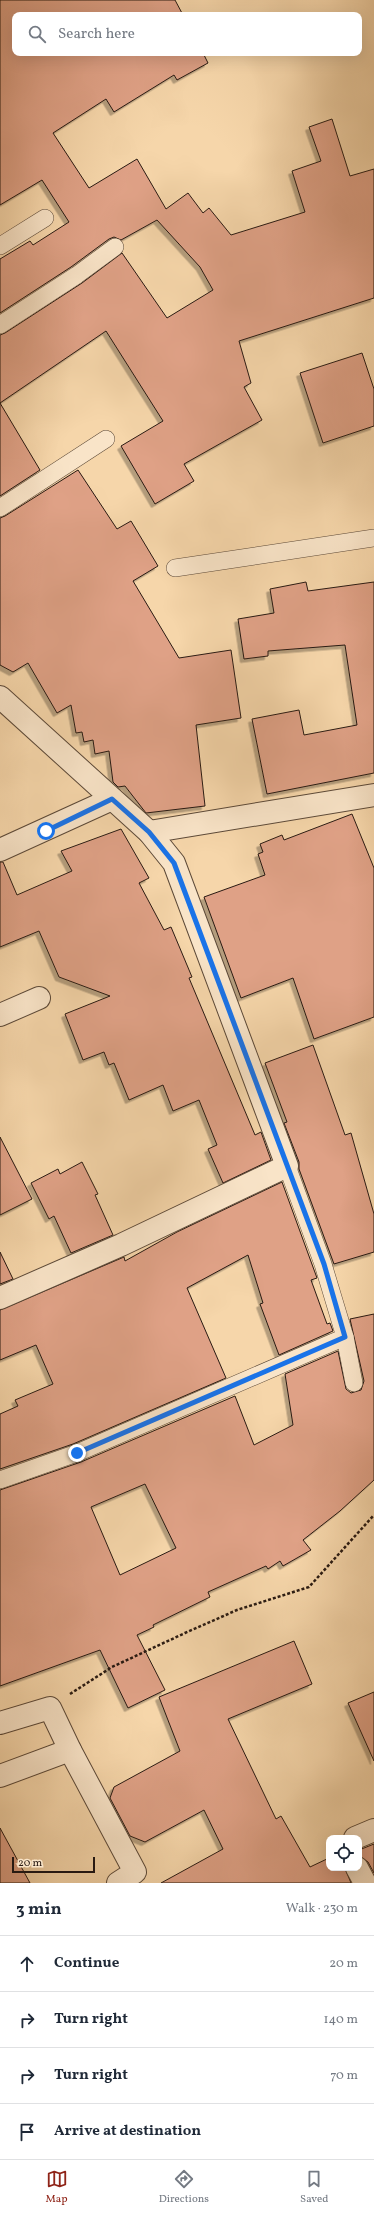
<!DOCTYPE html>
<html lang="en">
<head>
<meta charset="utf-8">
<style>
	:root { --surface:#fff; --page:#f6f6f7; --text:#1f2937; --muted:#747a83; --line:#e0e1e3; --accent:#8f2418 }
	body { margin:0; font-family:Vollkorn,serif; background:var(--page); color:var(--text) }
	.controls { position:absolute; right:12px; bottom:12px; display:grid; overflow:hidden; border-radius:8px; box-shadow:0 4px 16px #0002 }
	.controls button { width:36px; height:36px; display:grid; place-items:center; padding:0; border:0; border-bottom:1px solid var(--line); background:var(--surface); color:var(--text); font:20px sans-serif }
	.scale { position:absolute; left:12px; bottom:10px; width:83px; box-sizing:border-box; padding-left:4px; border:2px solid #291a12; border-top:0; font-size:11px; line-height:14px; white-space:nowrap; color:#291a12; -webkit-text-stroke:3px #f9e4c8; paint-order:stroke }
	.stop { position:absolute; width:12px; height:12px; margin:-9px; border:3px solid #1a73e8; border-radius:50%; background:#fff }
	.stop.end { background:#1a73e8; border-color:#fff; box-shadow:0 1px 4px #0008 }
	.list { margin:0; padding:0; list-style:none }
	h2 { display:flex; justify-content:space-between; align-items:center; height:52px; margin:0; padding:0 16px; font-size:17px }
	h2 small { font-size:13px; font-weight:400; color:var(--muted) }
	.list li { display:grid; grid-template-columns:26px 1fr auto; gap:12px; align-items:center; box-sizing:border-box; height:56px; padding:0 16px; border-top:1px solid var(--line) }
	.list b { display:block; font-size:15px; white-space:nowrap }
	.list em { font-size:13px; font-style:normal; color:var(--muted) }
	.icon { flex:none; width:22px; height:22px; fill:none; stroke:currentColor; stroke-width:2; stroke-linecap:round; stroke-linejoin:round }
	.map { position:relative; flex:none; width:374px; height:1883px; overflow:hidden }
	.search { position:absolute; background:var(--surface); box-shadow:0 4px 16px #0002; left:12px; right:12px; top:12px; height:44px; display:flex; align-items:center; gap:10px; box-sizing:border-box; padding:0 14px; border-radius:8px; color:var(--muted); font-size:15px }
	.sheet { height:276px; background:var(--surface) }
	nav { display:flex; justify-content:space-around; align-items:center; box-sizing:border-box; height:56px; border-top:1px solid var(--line); background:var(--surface); font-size:11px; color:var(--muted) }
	nav a { display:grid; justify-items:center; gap:2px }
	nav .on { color:var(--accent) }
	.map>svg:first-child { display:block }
	.building { fill:#dfa186; stroke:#291a12; fill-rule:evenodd; filter:url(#shadow) }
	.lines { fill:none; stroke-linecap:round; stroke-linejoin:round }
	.service-casing { stroke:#5c4938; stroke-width:18 }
	.minor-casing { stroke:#5c4938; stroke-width:24 }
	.path { stroke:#291a12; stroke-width:2.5; stroke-dasharray:3 2; stroke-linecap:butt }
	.service { stroke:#f9e4c8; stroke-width:17 }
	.minor { stroke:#f9e4c8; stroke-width:22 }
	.route { stroke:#1a73e8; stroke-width:5 }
</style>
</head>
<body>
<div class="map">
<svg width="374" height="1883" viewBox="0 0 374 1883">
	<defs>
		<filter id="shadow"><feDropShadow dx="-3.5" dy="3.5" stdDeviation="0" flood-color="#0004"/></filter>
	</defs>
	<rect width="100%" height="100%" fill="#f6d6aa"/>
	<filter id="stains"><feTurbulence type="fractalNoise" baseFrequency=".005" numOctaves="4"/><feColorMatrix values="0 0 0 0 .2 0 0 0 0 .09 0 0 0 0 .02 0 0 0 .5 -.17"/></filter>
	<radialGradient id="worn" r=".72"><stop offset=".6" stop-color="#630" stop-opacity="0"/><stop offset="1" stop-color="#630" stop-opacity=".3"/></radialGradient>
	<!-- building -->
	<g class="building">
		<polygon points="0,0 175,0 183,15 15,15 15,53 203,53 208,63 177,80 174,75 114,112 106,99 53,133 89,188 137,159 166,209 188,193 203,213 209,208 231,235 305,212 292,171 321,161 309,127 332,119 350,176 374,169 374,298 239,341 251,383 244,387 262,420 184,464 194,481 155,504 121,446 163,421 106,331 0,403 0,335 5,333 82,283 122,253 167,318 213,290 200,267 157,220 121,240 114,237 109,239 71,267 0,313 0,259 30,241 33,245 69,222 42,180 0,205"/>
		<polygon points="362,353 374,389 374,426 323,443 300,373"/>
		<polygon points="0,403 40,470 0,496"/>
		<polygon points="78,470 117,529 131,521 158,566 133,581 179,658 231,650 241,718 196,725 205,806 146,813 125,786 118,787 113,782 109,751 95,754 93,740 84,742 82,732 76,733 71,705 57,713 28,663 13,672 0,665 0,518 5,516"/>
		<polygon points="306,582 308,591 374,582 374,773 267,794 252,719 299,710 304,735 357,725 345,645 268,651 268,656 244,659 238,619 274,613 270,589"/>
		<polygon points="352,814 374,868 374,1017 314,1039 293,978 241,998 204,897 265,875 258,854 263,852 260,844 282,835 284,840"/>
		<polygon points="121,829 149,878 139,883 164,930 171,927 192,977 189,978 255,1135 261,1132 271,1160 223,1183 208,1149 217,1145 199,1100 173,1111 163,1085 129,1100 114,1063 109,1065 104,1052 83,1060 65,1014 110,996 59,977 39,931 0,947 0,862 3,862 17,895 72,871 61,851"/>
		<polygon points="313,1045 345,1135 351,1133 374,1214 374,1252 334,1264 299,1169 299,1162 284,1123 287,1122 265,1063"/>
		<polygon points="0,1137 32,1199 0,1215"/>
		<polygon points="82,1162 98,1194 95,1195 113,1235 71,1253 54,1216 49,1219 31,1183 58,1169 60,1174"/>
		<polygon points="282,1182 317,1278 311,1280 327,1324 330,1323 333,1331 279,1355 260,1304 263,1303 248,1255 187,1288 226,1378 73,1444 0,1469 0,1414 18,1406 15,1400 53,1384 36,1345 0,1360 0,1310 124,1257 125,1261 177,1232"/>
		<polygon points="0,1252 13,1279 0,1284"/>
		<path d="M 374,1314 L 374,1480 L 340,1511 L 303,1540 L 311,1550 L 283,1566 L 280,1561 L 268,1569 L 266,1566 L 208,1592 L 210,1597 L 153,1625 L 154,1627 L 137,1635 L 165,1690 L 128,1708 L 100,1650 L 0,1686 L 0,1490 L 81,1462 L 235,1396 L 254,1445 L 293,1425 L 285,1374 L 338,1351 L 346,1389 L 351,1393 L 361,1390 L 364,1381 L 350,1319 ZM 145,1484 L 176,1548 L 120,1575 L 91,1507 Z"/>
		<polygon points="294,1641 312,1684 228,1719 276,1819 281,1816 310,1867 329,1858 329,1868 345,1868 351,1883 161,1883 223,1849 204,1810 145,1842 130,1836 110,1798 114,1787 180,1751 159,1697"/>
		<polygon points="374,1692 374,1761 348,1703"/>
		<polygon points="0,1828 30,1883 0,1883"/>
		<polygon points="374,1844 374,1873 368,1862 359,1856 359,1850"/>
	</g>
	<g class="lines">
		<!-- service casing -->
		<g class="service-casing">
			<g id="service">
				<polyline points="0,246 45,218"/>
				<polyline points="0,325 77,275 115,247"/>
				<polyline points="0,508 106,439"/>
				<polyline points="175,568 374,538"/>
				<polyline points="345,1337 354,1383"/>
				<polyline points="0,1480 77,1453 345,1337 323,1264 287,1166"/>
			</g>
		</g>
		<!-- minor casing -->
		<g class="minor-casing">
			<g id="minor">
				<polyline points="0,697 149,832 174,863 287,1166 121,1245 0,1298"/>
				<polyline points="149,832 374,795"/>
				<polyline points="0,850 112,799"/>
				<polyline points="0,1015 39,998"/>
				<polyline points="0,1723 50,1708 70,1750 135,1872 118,1883"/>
				<polyline points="0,1776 70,1750"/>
				<polyline points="355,1838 374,1830"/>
				<polyline points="357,1868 365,1883"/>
			</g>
		</g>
		<!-- path -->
		<polyline class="path" points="70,1694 112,1667 185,1633 237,1610 309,1587 374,1515"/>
		<!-- service -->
		<use href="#service" class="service"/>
		<!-- minor -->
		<use href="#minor" class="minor"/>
	</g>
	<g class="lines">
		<!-- route -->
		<polyline class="route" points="46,831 112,799 149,832 174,863 324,1264 345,1337 77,1453"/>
	</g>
	<rect width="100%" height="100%" filter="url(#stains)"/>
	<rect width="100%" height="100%" fill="url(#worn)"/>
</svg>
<div class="controls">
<button><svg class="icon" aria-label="locate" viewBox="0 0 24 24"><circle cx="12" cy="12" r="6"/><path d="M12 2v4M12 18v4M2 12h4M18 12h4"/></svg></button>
</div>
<div class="scale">20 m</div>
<div class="stop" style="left:46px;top:831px"></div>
<div class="stop end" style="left:77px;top:1453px"></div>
<div class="search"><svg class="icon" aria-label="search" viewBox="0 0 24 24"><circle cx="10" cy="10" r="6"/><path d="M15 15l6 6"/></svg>Search here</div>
</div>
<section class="sheet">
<h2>3 min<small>Walk · 230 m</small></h2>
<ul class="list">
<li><svg class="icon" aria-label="ahead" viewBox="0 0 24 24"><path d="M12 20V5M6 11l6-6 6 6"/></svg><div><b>Continue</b></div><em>20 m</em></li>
<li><svg class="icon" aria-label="right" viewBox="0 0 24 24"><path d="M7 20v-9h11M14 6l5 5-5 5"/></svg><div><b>Turn right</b></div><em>140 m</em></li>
<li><svg class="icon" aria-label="right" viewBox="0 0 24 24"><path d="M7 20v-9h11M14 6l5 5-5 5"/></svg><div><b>Turn right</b></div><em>70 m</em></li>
<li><svg class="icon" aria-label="arrive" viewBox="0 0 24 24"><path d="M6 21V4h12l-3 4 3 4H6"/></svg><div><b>Arrive at destination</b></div></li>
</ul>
</section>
<nav>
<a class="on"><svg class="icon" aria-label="map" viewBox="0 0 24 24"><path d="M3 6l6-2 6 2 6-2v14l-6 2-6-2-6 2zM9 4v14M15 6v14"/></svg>Map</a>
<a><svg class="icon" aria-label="directions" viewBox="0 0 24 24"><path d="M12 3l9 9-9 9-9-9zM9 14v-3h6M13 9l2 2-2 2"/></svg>Directions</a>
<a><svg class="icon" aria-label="saved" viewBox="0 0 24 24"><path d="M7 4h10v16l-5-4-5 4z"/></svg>Saved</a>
</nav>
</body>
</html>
